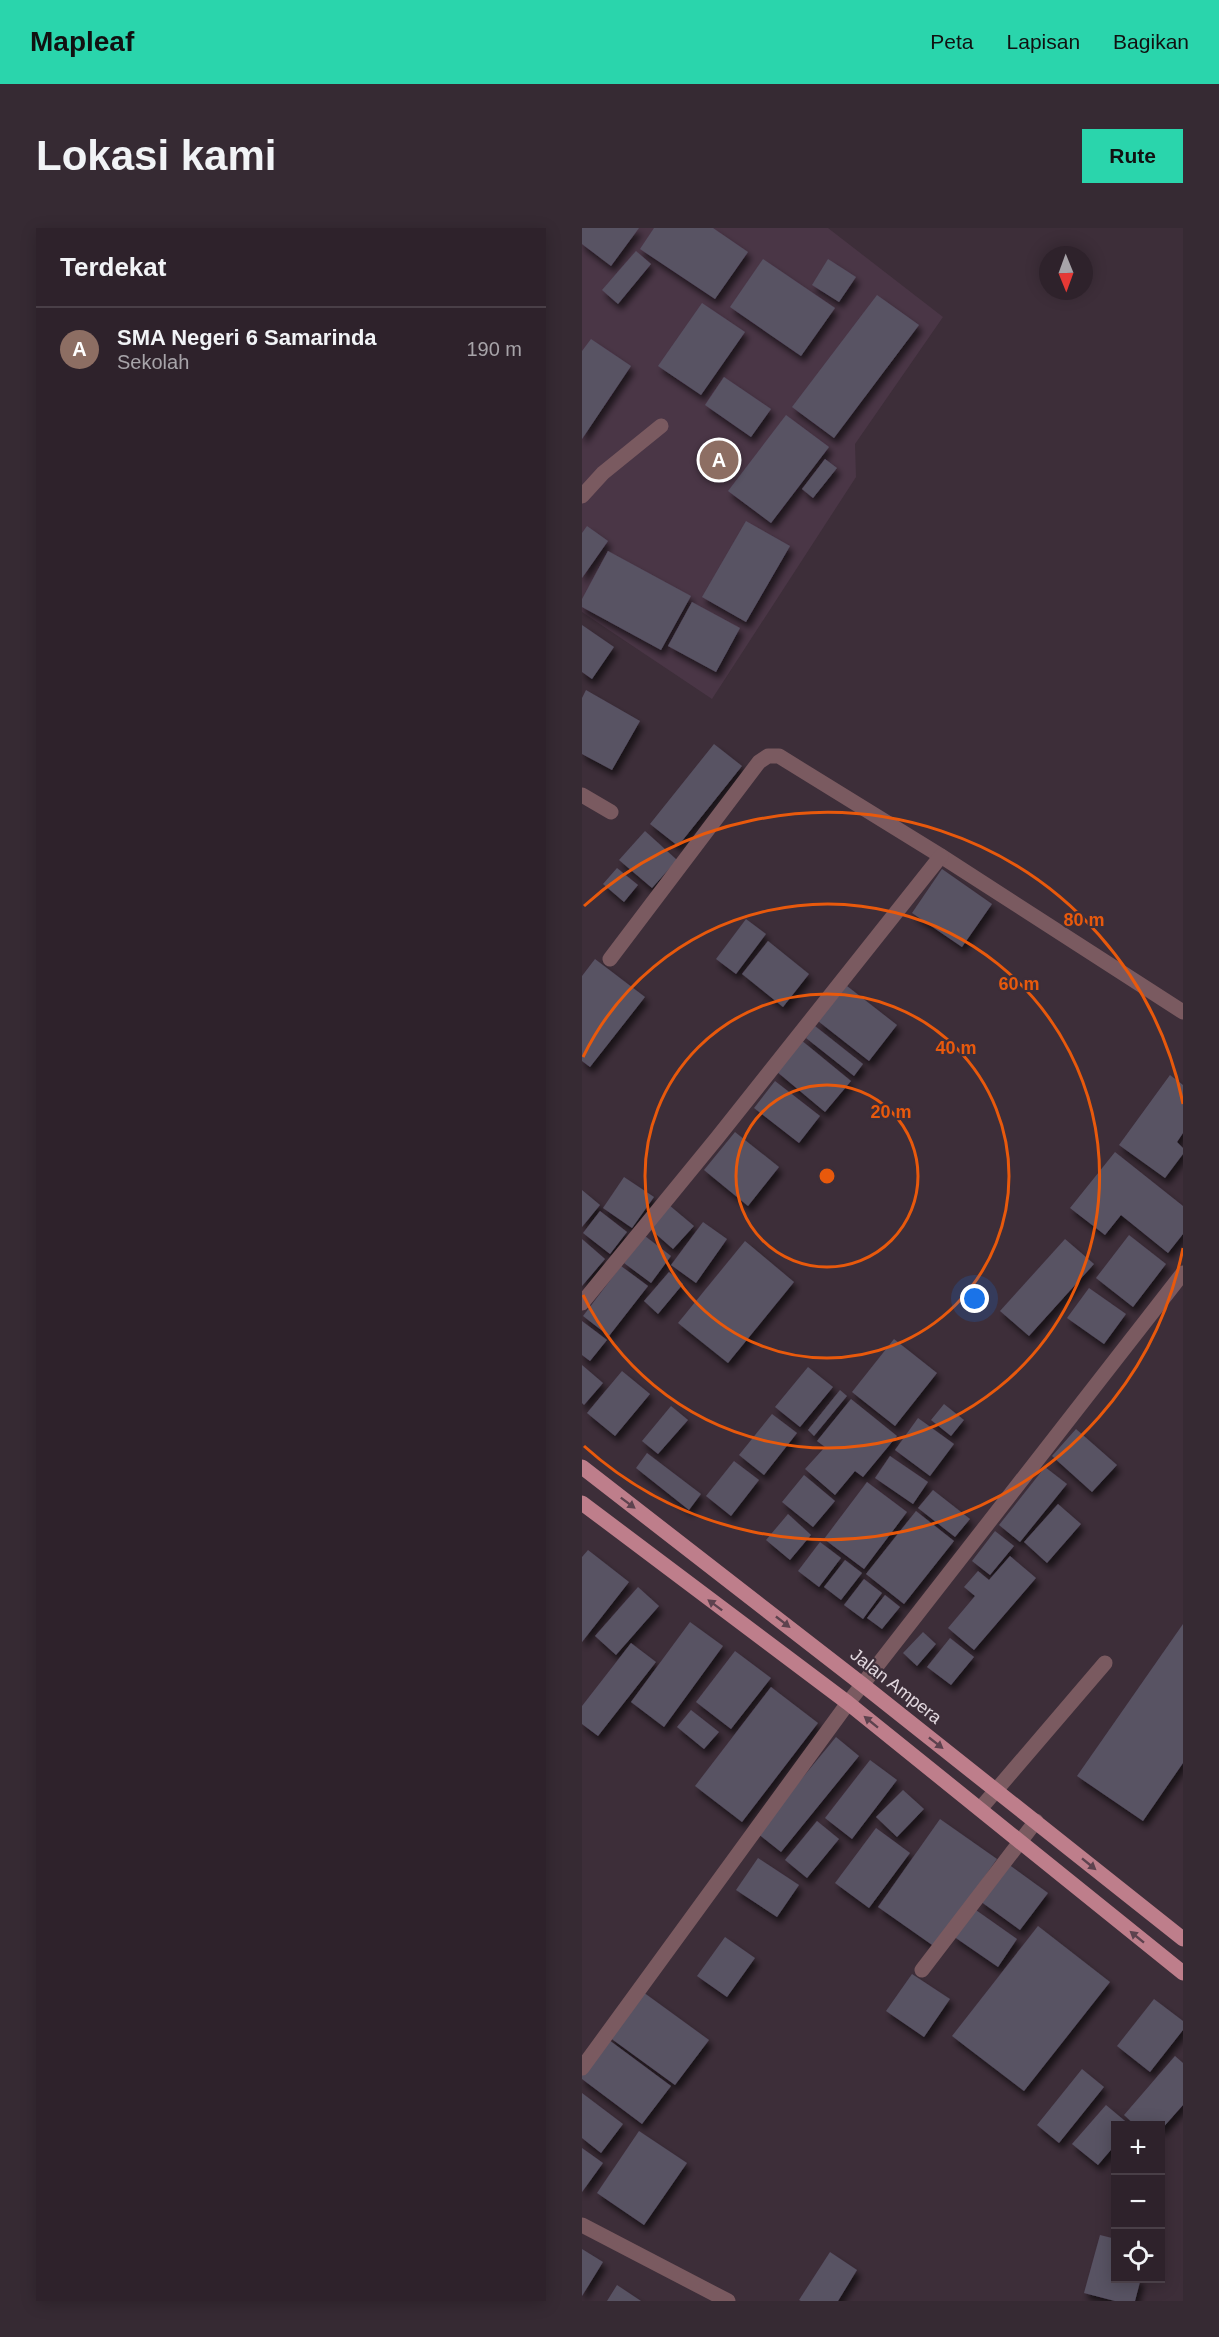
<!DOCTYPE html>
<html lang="id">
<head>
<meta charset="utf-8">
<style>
	:root { --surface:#2e222b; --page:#362a33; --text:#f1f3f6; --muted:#a7a4a9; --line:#493f47; --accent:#2ad5ac }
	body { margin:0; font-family:Helvetica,sans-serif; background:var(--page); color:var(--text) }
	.controls { position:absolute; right:18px; bottom:18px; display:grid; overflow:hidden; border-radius:0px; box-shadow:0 3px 15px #0003 }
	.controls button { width:54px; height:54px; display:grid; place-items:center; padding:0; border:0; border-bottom:2px solid var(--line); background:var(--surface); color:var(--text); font:30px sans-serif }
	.compass { position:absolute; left:457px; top:18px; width:54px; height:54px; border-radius:50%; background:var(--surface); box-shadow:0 3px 15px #0003; rotate:179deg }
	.you { position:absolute; left:393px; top:1071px; width:21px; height:21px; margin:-15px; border:4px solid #fff; border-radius:50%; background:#1a73e8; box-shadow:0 0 0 9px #1a73e833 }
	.badge { display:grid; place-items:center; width:39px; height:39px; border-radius:50%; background:var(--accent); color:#fff; font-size:20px; font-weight:700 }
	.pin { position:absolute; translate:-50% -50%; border:3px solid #fff; box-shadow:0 2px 6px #0006 }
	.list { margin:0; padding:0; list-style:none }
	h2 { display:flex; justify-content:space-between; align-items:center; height:78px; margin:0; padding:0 24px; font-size:26px }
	h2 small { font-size:20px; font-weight:400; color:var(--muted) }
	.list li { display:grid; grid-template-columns:39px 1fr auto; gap:18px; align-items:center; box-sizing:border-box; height:84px; padding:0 24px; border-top:2px solid var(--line) }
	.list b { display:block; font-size:22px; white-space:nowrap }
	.list p { margin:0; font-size:20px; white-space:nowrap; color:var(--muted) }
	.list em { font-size:20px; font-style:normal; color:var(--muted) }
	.icon { flex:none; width:33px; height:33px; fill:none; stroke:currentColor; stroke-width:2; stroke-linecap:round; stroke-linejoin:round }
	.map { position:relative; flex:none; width:601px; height:2073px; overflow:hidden; border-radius:0px }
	header { display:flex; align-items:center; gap:36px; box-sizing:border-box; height:84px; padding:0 30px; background:var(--accent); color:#111 }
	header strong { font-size:28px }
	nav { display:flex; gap:33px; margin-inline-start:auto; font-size:21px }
	.intro { display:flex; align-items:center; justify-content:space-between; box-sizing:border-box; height:144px; padding:0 36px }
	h1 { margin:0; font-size:42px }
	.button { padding:15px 27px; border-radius:0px; background:var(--accent); color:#111; font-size:21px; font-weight:700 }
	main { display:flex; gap:36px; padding:0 36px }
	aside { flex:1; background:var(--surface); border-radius:0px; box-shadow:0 3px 15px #0003 }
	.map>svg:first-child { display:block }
	.built { fill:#4a3646 }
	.building { fill:#585264; filter:url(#shadow) }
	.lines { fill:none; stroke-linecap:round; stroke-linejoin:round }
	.lane { stroke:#7a5a60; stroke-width:15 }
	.street { stroke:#7a5a60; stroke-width:15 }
	.primary { stroke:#be7e8b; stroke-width:15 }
	.oneway { fill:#5d424e }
	.ring { fill:none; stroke:#e8590c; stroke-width:3 }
	.labels { text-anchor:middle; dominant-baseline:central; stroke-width:4.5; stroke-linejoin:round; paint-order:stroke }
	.street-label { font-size:18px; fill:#e2d8df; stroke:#3d2e39 }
	.centre { fill:#e8590c; stroke:#3d2e39; stroke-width:3 }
	.ring-label { font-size:18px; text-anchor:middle; font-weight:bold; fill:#e8590c; stroke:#3d2e39; stroke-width:4.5; stroke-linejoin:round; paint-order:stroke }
</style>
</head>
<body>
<header>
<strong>Mapleaf</strong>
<nav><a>Peta</a><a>Lapisan</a><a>Bagikan</a></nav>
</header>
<div class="intro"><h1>Lokasi kami</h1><a class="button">Rute</a></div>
<main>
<aside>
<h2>Terdekat<small></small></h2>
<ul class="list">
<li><span class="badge" style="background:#8d6e63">A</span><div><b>SMA Negeri 6 Samarinda</b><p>Sekolah</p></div><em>190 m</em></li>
</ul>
</aside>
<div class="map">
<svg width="601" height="2073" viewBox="0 0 601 2073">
	<defs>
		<filter id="shadow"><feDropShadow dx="3.5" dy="6" stdDeviation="3" flood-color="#0009"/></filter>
	</defs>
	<rect width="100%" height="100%" fill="#3d2e39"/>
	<!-- built -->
	<polygon class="built" points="0,0 246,0 361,89 273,216 274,249 130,471 0,384"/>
	<!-- building -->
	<g class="building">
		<polygon points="0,0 57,0 29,38 0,16"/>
		<polygon points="72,0 131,0 166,24 133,71 58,21"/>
		<polygon points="54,23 69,36 36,76 20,62"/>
		<polygon points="181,31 253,80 219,128 148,79"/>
		<polygon points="246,31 274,49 257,74 230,57"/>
		<polygon points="295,67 337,97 252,210 210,179"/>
		<polygon points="120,75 163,104 119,167 76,138"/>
		<polygon points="9,111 49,138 0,211 0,123"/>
		<polygon points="142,149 189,181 169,209 123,177"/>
		<polygon points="204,187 247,219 189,295 146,263"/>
		<polygon points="243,231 255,240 231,270 220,261"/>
		<polygon points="164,293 208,318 164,394 120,369"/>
		<polygon points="5,298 26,313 0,350 0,305"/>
		<polygon points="26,323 109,368 79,422 0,379 0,371"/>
		<polygon points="110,374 158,400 134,444 86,418"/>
		<polygon points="0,397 32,419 10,451 0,444"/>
		<polygon points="4,462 58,493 30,542 0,526 0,470"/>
		<polygon points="132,516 160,538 96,618 68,596"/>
		<polygon points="63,603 95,632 70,660 37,632"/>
		<polygon points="35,640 56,657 42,674 21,656"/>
		<polygon points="360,641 410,676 380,719 330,685"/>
		<polygon points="164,691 184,706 154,746 134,731"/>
		<polygon points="186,713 227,746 201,779 160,746"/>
		<polygon points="13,731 63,769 8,839 0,833 0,748"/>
		<polygon points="265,758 315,797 287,833 236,793"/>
		<polygon points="233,798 281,836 272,848 224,810"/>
		<polygon points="219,812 269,853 243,884 194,843"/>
		<polygon points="588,847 601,857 601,905 595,914 601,920 601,926 583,950 537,917"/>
		<polygon points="193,853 238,888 217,915 172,880"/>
		<polygon points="153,904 197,939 166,978 122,942"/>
		<polygon points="533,924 601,978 601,1006 586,1025 539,987 523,1007 488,980"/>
		<polygon points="42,949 72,969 50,1000 21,980"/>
		<polygon points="0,962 18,977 0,999"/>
		<polygon points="87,977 112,998 91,1021 67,1000"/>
		<polygon points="18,983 45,1004 28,1026 1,1005"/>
		<polygon points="121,994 145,1011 114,1055 89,1037"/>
		<polygon points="547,1007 584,1036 551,1079 514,1050"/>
		<polygon points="63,1008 89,1028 69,1055 42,1035"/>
		<polygon points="0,1011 23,1031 0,1058"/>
		<polygon points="483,1011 512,1036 447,1108 418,1083"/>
		<polygon points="163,1013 212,1054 146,1135 96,1095"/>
		<polygon points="39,1038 66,1058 27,1108 1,1088"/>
		<polygon points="87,1044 101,1056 76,1086 62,1073"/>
		<polygon points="507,1060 544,1086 522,1116 485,1090"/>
		<polygon points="0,1093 25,1112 8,1133 0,1127"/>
		<polygon points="312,1111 355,1145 313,1198 270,1164"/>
		<polygon points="0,1137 21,1155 2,1177 0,1175"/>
		<polygon points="226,1139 251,1159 218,1199 193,1179"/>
		<polygon points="40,1143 68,1166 33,1208 5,1185"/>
		<polygon points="258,1162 265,1168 232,1208 226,1202"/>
		<polygon points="269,1171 315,1208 281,1249 273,1243 253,1267 223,1241 243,1219 235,1213"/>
		<polygon points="362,1176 382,1192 369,1208 349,1192"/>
		<polygon points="89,1178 106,1192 76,1226 60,1213"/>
		<polygon points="190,1186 215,1205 182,1247 157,1227"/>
		<polygon points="336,1190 372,1216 348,1248 313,1222"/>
		<polygon points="494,1201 535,1237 510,1264 470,1228"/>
		<polygon points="65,1225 119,1266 107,1282 54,1240"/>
		<polygon points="308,1228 346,1254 331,1276 293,1250"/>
		<polygon points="152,1233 177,1252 149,1288 124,1268"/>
		<polygon points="463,1239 485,1256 438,1314 417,1297"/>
		<polygon points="222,1247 253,1273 231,1299 200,1274"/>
		<polygon points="285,1254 325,1284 282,1341 242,1311"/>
		<polygon points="351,1262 388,1291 373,1309 336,1280"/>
		<polygon points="476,1276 499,1296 465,1335 442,1314"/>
		<polygon points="334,1283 372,1313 322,1376 284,1346"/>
		<polygon points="206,1286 229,1307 208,1332 184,1312"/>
		<polygon points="413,1303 432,1318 408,1347 390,1333"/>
		<polygon points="238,1314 259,1330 237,1359 216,1343"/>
		<polygon points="6,1322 47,1354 0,1414 0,1329"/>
		<polygon points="428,1328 454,1350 392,1422 366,1400 393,1368 382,1359 396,1343 407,1352"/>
		<polygon points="263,1332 280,1345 259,1372 242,1359"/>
		<polygon points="282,1351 300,1365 281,1391 262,1377"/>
		<polygon points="56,1359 77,1378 34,1427 13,1408"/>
		<polygon points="303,1367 318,1379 300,1401 285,1390"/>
		<polygon points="108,1394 141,1418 82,1499 49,1474"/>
		<polygon points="601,1396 601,1535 561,1593 495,1548"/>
		<polygon points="341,1404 354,1416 335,1438 321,1425"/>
		<polygon points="368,1410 392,1429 369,1457 345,1439"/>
		<polygon points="49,1415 74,1434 16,1508 0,1496 0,1478"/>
		<polygon points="153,1423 189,1450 149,1501 114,1474"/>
		<polygon points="189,1459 236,1495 160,1594 113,1558"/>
		<polygon points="109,1482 137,1504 122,1521 95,1499"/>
		<polygon points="254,1509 277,1528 199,1624 175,1605"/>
		<polygon points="288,1532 315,1552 270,1611 243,1590"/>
		<polygon points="321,1562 342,1581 315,1609 294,1589"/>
		<polygon points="358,1591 415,1631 353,1719 296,1679"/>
		<polygon points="235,1593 257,1611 225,1650 203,1632"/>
		<polygon points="294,1600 328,1625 287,1680 253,1655"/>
		<polygon points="176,1630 217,1657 195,1689 154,1662"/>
		<polygon points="426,1636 466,1665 438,1702 398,1673"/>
		<polygon points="391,1680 435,1711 416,1739 371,1708"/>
		<polygon points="456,1698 528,1754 442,1863 370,1808"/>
		<polygon points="143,1709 173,1730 145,1769 115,1748"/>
		<polygon points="330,1746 368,1771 342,1809 304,1783"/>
		<polygon points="61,1764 127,1812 93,1857 27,1809"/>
		<polygon points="572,1771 601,1793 601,1802 568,1844 535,1818"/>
		<polygon points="27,1812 89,1858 60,1896 0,1851 0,1847"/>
		<polygon points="593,1828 601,1835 601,1877 578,1903 578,1898 554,1898 542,1887"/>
		<polygon points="500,1841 522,1859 477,1915 455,1897"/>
		<polygon points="0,1865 41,1896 19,1925 0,1910"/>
		<polygon points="524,1877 549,1898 534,1898 534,1916 516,1937 490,1916"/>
		<polygon points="57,1903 105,1935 62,1997 15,1965"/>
		<polygon points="0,1920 21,1935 0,1964"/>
		<polygon points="518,2007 534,2011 534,2050 559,2050 553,2073 533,2073 502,2065"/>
		<polygon points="0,2021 21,2034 0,2068"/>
		<polygon points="248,2024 275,2042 256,2073 219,2073 217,2072"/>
		<polygon points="35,2057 59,2073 25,2073"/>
	</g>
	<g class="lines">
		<!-- lane -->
		<g class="lane">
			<polyline points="0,268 21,245 79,198"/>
			<polyline points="0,567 29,584"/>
			<polyline points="398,1581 523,1435"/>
			<polyline points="340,1742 454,1593"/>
		</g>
		<!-- street -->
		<g class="street">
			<polyline points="28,731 177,534 186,528 197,528 359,628 601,784"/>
			<polyline points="0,1075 135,910 359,628"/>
			<polyline points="0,1840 266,1475 601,1045"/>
			<polyline points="0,1997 146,2073"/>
		</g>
		<!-- primary -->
		<g class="primary">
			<polyline points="0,1239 281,1457 601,1711"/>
			<polyline points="0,1275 266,1475 601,1745"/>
		</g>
	</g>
	<!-- one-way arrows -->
	<defs><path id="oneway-solid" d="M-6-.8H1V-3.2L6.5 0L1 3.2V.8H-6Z" transform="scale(1.5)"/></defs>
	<g class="oneway">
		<use href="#oneway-solid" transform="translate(46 1275) rotate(37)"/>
		<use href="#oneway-solid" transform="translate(133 1377) rotate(-143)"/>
		<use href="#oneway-solid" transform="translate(201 1394) rotate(38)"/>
		<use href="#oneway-solid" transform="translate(289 1494) rotate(-141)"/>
		<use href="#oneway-solid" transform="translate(354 1515) rotate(38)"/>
		<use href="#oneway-solid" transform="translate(507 1636) rotate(39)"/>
		<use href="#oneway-solid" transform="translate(555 1709) rotate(-141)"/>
	</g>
	<!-- distance rings -->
	<g class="ring">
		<circle cx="245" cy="948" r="91"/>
		<circle cx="245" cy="948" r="182"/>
		<path d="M1 829A272 272 0 1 1 1 1067"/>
		<path d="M601 1020A363 363 0 0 1 2 1218M2 678A363 363 0 0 1 601 876"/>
	</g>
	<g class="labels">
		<!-- street labels -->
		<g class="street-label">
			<text transform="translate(314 1458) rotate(38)">Jalan Ampera</text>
		</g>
	</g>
	<circle cx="245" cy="948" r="9" class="centre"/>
	<g class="ring-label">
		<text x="502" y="698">80 m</text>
		<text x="437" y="762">60 m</text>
		<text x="374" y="826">40 m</text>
		<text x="309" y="890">20 m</text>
	</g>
</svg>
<div class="controls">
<button>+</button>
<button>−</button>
<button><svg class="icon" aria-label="locate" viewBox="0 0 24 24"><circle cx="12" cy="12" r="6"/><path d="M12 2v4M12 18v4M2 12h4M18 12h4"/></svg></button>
</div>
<svg class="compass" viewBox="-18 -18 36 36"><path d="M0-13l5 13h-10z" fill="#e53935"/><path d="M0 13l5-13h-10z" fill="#a7a4a9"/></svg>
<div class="you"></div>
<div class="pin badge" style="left:137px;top:232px;background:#8d6e63">A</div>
</div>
</main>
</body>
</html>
